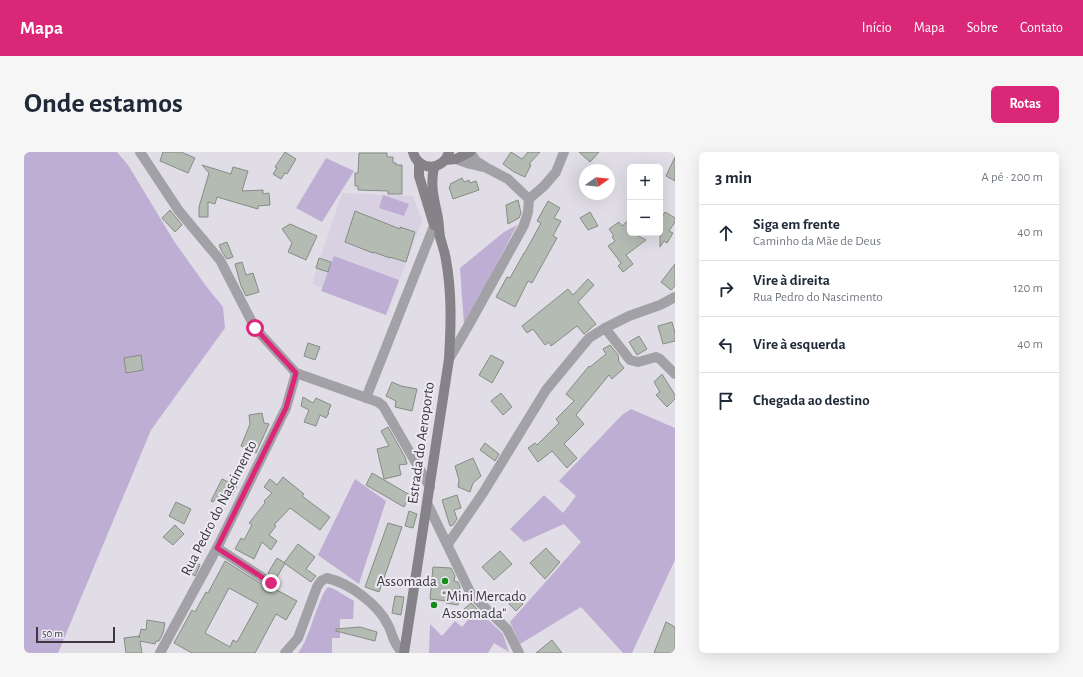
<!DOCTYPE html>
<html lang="pt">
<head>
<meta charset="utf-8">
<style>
	:root { --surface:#fff; --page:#f6f6f7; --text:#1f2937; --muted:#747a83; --line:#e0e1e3; --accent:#db2777 }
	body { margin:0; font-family:"Alegreya Sans",sans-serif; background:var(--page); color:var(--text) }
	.controls { position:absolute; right:12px; top:12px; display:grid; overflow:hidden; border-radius:6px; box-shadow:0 4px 16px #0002 }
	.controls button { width:36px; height:36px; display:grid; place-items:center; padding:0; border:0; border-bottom:1px solid var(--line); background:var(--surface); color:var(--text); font:20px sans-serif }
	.compass { position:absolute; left:555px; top:12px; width:36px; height:36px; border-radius:50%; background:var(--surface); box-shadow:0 4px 16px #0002; rotate:76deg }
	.scale { position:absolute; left:12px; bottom:10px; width:79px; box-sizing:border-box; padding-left:4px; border:2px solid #3b393d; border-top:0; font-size:11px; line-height:14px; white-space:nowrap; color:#3b393d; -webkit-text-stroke:3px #eeeaf4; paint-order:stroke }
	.stop { position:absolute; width:12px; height:12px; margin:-9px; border:3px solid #db2777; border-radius:50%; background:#fff }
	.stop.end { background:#db2777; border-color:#fff; box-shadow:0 1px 4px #0008 }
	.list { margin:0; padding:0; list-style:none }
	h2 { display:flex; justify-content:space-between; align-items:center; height:52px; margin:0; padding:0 16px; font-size:17px }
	h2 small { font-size:13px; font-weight:400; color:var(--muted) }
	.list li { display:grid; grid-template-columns:26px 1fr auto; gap:12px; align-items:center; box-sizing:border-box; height:56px; padding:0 16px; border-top:1px solid var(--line) }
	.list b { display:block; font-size:15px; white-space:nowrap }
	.list p { margin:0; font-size:13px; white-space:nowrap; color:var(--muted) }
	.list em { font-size:13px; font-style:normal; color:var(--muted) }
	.icon { flex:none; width:22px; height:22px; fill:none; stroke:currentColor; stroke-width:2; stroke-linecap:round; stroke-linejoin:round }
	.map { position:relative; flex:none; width:651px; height:501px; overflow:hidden; border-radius:6px }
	header { display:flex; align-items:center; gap:24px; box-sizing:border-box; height:56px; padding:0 20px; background:var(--accent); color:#fff }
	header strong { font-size:19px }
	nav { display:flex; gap:22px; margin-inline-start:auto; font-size:14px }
	.intro { display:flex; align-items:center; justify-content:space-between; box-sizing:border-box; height:96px; padding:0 24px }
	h1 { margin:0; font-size:28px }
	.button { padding:10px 18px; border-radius:6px; background:var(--accent); color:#fff; font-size:14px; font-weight:700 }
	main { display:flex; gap:24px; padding:0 24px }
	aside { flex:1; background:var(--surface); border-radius:6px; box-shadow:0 4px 16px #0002 }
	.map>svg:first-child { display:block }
	.built { fill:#d8d1e1 }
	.green { fill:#bfaed4 }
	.building { fill:#b4bbb3; stroke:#858c85; fill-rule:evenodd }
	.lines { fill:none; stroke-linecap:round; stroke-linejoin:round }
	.street { stroke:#a2a1a5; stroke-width:10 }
	.secondary { stroke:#858288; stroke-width:10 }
	.route { stroke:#db2777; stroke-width:5 }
	.poi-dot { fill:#158d18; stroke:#eeeaf4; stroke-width:1.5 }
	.labels { text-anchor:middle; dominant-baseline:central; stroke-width:4; stroke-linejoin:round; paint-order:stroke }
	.street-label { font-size:15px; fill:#3b393d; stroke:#eeeaf4 }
	.poi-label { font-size:15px; fill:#3b393d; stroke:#eeeaf4; text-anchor:end }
</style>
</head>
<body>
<header>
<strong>Mapa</strong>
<nav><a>Início</a><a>Mapa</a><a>Sobre</a><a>Contato</a></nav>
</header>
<div class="intro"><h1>Onde estamos</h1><a class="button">Rotas</a></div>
<main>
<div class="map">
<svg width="651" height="501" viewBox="0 0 651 501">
	<rect width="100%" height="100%" fill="#e1dde6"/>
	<!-- built -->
	<polygon class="built" points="318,41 389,44 398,69 362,163 288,132"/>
	<!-- green -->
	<g class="green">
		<polygon points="0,0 93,0 104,13 150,89 182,134 199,155 201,176 127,278 34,501 0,501"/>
		<polygon points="302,6 330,19 298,70 272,56"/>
		<polygon points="359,43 385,52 380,64 355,56"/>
		<polygon points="493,73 454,148 440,173 436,116 480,80"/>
		<polygon points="310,104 375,128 362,163 297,139"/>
		<polygon points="607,257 651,276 651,408 608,501 599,501 557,455 496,492 486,470 557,390 540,372 500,390 486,377 520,343 539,361 552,344 535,329 598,263"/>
		<polygon points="331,327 362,349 335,432 294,403"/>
		<path d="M 304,435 L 310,437 L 330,449 L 329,467 L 316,467 L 316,486 L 308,486 L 308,501 L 274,501 C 283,490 289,466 295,452 C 298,446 299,440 304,435 Z"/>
		<polygon points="453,457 479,482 485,500 470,491 464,501 405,501 406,472 418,484 431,469 438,475"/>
	</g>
	<!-- building -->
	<g class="building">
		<polygon points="139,0 157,0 171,6 164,21 136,9"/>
		<polygon points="261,0 272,7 263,22 261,21 257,27 249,22 253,16 251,15"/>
		<polygon points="487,0 498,7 504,0 516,0 505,12 507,13 501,25 490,20 479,12"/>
		<polygon points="555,0 575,0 566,10"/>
		<polygon points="335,1 363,1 363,5 369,5 369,11 372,11 372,13 378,13 378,42 364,42 364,39 334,38 334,34 331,34 331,21 334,21"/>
		<polygon points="651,5 651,29 642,24"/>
		<polygon points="178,13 207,22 209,15 224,19 218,39 239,38 239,42 245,41 246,53 234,54 234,57 193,45 191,52 184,50 184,65 175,65 175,55 185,21"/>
		<polygon points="438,26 440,30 445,28 446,31 452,29 455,38 429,47 425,35 427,34 426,32"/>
		<polygon points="494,48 497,61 495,66 484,72 482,53"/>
		<polygon points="524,49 536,56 530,66 537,69 529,84 533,86 508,131 504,129 491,155 472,145 483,125 486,126 500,101 500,102 517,71 513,69"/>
		<polygon points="146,58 158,73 151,80 138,66"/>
		<polygon points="331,59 376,77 376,75 391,80 382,110 366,105 366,106 349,100 349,101 321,90"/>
		<polygon points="566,60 574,74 564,78 556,66"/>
		<polygon points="641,60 651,66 651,70 645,79 649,81 643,91 640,89 636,95 636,68"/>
		<polygon points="606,67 606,81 609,81 622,88 602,103 609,112 599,120 594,114 597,111 584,94 591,89 588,85 590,84 585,77 595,70 598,74"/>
		<polygon points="266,72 293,84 282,108 264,100 268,91 258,77"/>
		<polygon points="203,90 209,105 203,107 198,100 195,93"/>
		<polygon points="295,106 307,110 304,120 292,116"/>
		<polygon points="218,110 222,123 229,121 235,140 222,144 217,134 211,112"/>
		<polygon points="651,112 651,134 647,138 637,130"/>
		<polygon points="564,127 570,133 554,150 572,172 560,182 553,174 527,194 525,190 521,193 509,177 503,181 498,174 544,137 549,143"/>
		<polygon points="648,170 651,181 651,189 639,192 634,174"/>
		<polygon points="615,184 623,197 613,203 605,190"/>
		<polygon points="284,191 296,195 291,208 280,204"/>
		<polygon points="586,193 594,203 595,210 600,216 588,227 585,223 552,263 560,272 540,292 553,306 543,316 528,299 514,310 504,296 511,291 513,293 535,271 532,267 550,249 542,242 565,214 566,215 582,202 579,197"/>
		<polygon points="117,203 119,218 102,221 100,206"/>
		<polygon points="467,203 480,210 468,231 455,223"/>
		<polygon points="638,222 651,243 651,247 643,255 632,243 636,240 630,230"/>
		<polygon points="368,230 377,234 393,237 388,259 371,255 372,249 362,244"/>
		<polygon points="477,241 488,255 479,263 467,249"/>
		<polygon points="279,245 289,251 292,246 307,253 304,260 305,261 302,266 296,263 292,274 280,270 285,258 277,254"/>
		<polygon points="238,261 240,271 245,272 232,301 217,294 226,272 225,263"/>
		<polygon points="364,275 381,305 383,312 375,313 377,323 360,327 353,297 365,294 357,279"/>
		<polygon points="461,291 475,302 471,309 456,298"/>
		<polygon points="449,306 457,324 449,331 446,340 434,335 435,328 431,314"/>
		<polygon points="348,321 386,343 380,355 342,333"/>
		<polygon points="259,325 280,342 278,344 306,365 296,378 266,356 250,373 252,374 245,383 253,389 247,398 238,390 230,407 211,397 217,386 220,388 228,373 225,371 241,351 240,349 248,341 240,335 246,327 253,333"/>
		<polygon points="198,327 213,334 208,344 201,338 189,350 187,349"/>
		<polygon points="433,343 437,356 430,358 433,367 429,373 426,374 418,348"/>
		<polygon points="152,350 167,357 160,372 145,364"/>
		<polygon points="385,359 393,362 389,376 381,374"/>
		<polygon points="364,371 378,375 355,440 341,435"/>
		<polygon points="151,373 160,382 149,393 139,385"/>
		<polygon points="274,392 291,405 282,417 292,424 287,430 260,411"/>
		<polygon points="522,396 533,408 536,410 521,427 506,411"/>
		<polygon points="476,399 488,412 470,428 458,415"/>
		<polygon points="253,406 261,411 252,427 244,421"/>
		<polygon points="165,407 176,413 171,424 159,417"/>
		<path d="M 201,409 L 239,433 L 239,437 L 242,440 L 248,440 L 251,437 L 273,449 L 262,468 L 252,462 L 231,501 L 168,501 L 150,491 L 168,458 L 171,460 L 182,440 L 184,441 ZM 205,436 L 234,452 L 213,490 L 209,488 L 206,495 L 181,481 Z"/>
		<polygon points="409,415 427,416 431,424 430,429 434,430 436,435 434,453 422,451 423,449 406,447"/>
		<polygon points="371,444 380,445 377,463 368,461"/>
		<polygon points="491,445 499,452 492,459 485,452"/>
		<polygon points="447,451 457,461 450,467 440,457"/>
		<polygon points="123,468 141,471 139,481 135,489 132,489 131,492 116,489 118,501 102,501 100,486 115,484 115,486 117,477 122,478"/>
		<polygon points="642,470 651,475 651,501 630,501"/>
		<polygon points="336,475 353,480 351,489 312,479 312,477"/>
		<polygon points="528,488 538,501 512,501"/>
	</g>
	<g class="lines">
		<!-- street -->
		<g class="street">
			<polyline points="116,0 155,59 196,108 231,176 272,221 354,250 359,254 406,335"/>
			<polyline points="446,0 452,9 463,16 484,27 505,47 520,34 532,20 540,0"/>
			<polyline points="432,7 446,12 459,15"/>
			<polyline points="581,176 606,208 614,210 632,205 636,207 651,222"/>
			<polyline points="425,207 447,169 500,73 504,60 505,47"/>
			<polyline points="342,246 410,74"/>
			<polyline points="404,353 447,442 483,477 495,501"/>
			<polyline points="424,392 459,341 522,238 565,186 581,176 605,164 636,153 651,145"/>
			<polyline points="193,396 247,431 245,434"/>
			<polyline points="136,501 193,396 262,256 272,221"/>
			<path d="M 261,501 L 274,486 L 293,435 L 297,429 L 303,426 C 325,431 354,452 364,473 C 367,478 368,485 371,490 C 373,494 376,498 378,501"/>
		</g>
		<!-- secondary -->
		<g class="secondary">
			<path d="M 389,0 C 394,20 420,19 425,0"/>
			<polyline points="421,8 432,7 446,0"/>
			<polyline points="395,11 395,24 410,73"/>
			<path d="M 380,501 L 425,207 C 427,174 428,141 422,108 C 421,100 418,93 416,85 C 415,79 415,72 414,66 C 410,46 406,35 410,15"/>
		</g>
	</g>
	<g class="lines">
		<!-- route -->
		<polyline class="route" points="231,176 272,221 262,256 193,396 247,431"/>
	</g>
	<!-- markers -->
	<g class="poi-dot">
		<circle cx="421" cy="429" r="4"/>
		<circle cx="410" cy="453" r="4"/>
	</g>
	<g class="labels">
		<!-- street labels -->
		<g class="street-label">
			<text transform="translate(397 291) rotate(-82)">Estrada do Aeroporto</text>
			<text transform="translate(195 356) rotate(-63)">Rua Pedro do Nascimento</text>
		</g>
		<!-- poi labels -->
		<g class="poi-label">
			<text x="413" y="429">Assomada</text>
			<text x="418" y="444" text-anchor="start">"Mini Mercado<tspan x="418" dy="17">Assomada"</tspan></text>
		</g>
	</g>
</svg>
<div class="controls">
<button>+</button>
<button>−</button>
</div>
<svg class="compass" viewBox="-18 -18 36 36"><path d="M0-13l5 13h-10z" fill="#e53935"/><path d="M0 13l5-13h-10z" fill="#747a83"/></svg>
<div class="scale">50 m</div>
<div class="stop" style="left:231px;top:176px"></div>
<div class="stop end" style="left:247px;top:431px"></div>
</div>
<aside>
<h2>3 min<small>A pé · 200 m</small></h2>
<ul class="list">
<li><svg class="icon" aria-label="ahead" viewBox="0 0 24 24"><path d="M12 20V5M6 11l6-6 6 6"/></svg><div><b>Siga em frente</b><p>Caminho da Mãe de Deus</p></div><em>40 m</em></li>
<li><svg class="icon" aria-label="right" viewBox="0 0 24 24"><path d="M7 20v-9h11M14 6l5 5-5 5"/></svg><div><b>Vire à direita</b><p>Rua Pedro do Nascimento</p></div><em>120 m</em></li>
<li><svg class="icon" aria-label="left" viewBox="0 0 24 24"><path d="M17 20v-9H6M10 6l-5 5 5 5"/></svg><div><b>Vire à esquerda</b></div><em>40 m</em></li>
<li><svg class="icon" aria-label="arrive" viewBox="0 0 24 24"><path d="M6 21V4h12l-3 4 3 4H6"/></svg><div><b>Chegada ao destino</b></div></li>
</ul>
</aside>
</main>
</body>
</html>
